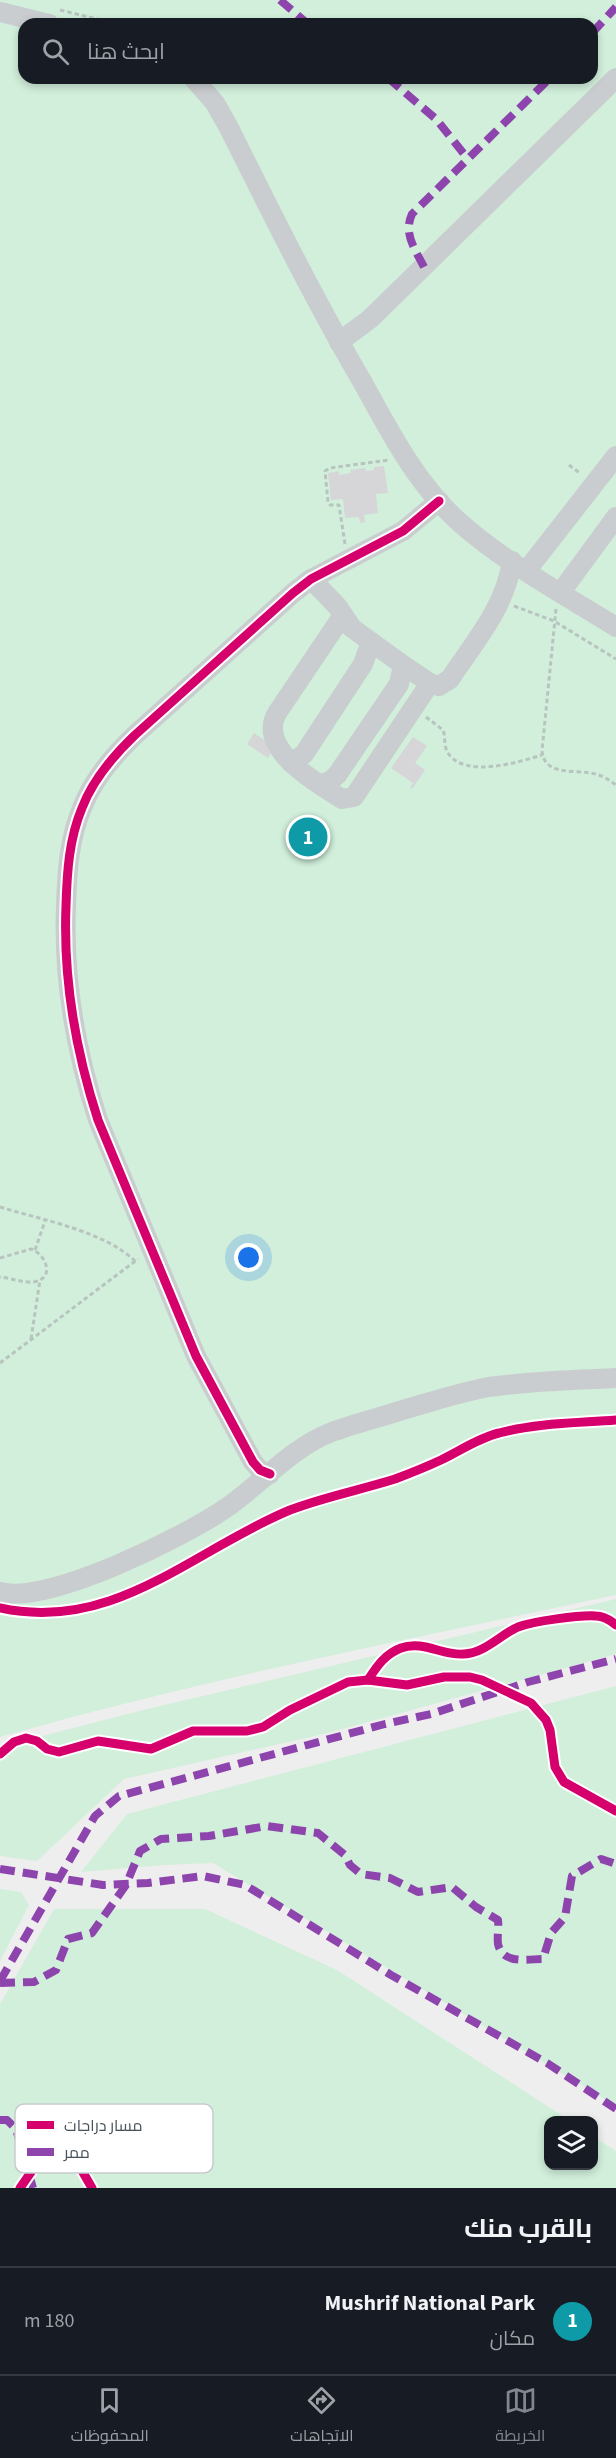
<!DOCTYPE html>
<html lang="ar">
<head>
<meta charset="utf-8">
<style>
	:root { --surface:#171b24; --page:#20242c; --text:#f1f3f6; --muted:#9ea1a6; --line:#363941; --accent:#80888e }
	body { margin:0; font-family:"Source Sans 3",Cairo,sans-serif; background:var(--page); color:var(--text); direction:rtl }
	.controls { position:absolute; right:18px; bottom:18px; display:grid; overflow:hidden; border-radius:12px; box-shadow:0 3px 9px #0003 }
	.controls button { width:54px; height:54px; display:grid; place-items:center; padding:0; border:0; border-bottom:2px solid var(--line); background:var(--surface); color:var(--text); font:30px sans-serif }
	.you { position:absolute; left:249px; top:1258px; width:21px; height:21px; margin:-15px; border:4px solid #fff; border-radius:50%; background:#1a73e8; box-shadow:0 0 0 9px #1a73e833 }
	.badge { display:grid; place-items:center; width:39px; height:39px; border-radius:50%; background:var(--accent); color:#fff; font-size:20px; font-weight:700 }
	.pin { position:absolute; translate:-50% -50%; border:3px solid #fff; box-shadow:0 2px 6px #0006 }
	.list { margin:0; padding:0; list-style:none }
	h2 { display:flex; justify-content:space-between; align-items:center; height:78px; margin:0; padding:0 24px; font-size:26px }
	h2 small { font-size:20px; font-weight:400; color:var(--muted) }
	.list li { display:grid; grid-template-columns:39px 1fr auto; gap:18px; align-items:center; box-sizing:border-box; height:108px; padding:0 24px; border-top:2px solid var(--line) }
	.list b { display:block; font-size:22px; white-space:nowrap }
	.list p { margin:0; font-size:20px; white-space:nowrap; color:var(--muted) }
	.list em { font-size:20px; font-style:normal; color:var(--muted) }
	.icon { flex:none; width:33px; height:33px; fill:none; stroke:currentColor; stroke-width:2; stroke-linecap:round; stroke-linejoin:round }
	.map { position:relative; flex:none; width:616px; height:2188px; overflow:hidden; direction:ltr }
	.search { position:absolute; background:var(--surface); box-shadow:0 3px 9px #0003; left:18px; right:18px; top:18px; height:66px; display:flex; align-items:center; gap:15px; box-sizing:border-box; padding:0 21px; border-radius:18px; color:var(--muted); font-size:22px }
	.sheet { height:186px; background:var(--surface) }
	nav { display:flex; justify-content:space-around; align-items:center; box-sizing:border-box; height:84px; border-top:2px solid var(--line); background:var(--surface); font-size:16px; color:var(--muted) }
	nav a { display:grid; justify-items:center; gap:3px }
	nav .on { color:var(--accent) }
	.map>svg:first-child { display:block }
	.green { fill:#d1efdb; fill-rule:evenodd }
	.building { fill:#d6d6d8 }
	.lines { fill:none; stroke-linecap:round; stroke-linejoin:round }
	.path { stroke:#b7c4bf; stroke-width:3; stroke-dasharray:4.5 3; stroke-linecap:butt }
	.minor { stroke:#cacdcf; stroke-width:20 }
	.quiet { stroke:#8e44ad; stroke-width:8; stroke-dasharray:15 8; stroke-linecap:butt }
	.cycleway-casing { stroke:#fff; stroke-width:13 }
	.cycleway { stroke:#d6006c; stroke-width:9 }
	.key { fill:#fff; stroke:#c7cbce; stroke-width:1.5 }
	.key-label { font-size:16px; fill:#45515b }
</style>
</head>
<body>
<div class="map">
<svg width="616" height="2188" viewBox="0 0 616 2188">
	<rect width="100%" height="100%" fill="#efeeee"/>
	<!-- green -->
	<g class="green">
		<path d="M 0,0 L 616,0 L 616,1595 C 410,1639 203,1679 0,1737 ZM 24,24 L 592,24 L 592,78 L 24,78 Z"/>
		<polygon points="616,1599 616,1654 328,1733 124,1779 37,1861 0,1856 0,1747 143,1710"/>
		<polygon points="616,1686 616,2106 213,1863 165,1865 81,1872 127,1814"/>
		<polygon points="0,1889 21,1892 29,1905 0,1961"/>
		<polygon points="54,1909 205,1909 337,1970 569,2120 548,2120 548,2166 594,2166 594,2137 616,2151 616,2188 0,2188 0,2004"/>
	</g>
	<!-- building -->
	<g class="building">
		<polygon points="384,466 388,493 376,494 378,513 364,515 365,522 360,523 359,517 345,518 343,499 331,500 328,473 339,471 339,475 351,473 350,470 365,468 366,471 374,470 374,467"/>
		<polygon points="254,733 275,747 268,758 247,744"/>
		<polygon points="413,737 427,746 415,763 425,770 412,789 410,788 413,783 391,768"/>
	</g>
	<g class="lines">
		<!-- path -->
		<g class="path">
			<polyline points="60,10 117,24"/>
			<polyline points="569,465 581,474"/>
			<polyline points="345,544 339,505 330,505 328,502 325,471 330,468 389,460"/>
			<polyline points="514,606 554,621 616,659"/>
			<path d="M 556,609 L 542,751 C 544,775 572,770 590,773 C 600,774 608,779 616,785"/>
			<path d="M 426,717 L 443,730 C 446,737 443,745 448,753 C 465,779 519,762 542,755"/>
			<path d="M 0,1207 C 42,1220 104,1231 135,1261"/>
			<polyline points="35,1250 45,1221"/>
			<path d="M 0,1258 L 31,1249 C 46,1254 56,1279 33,1282 C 23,1283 11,1278 0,1277"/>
			<polyline points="31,1339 40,1280"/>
			<polyline points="0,1363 138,1259"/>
		</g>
		<!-- minor -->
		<g class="minor">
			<polyline points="0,12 49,24"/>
			<path d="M 193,78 L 215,103 L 228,126 C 271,212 314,299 363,383 C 390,432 416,483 458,521 C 502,561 565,595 616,627"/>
			<polyline points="339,342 370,319 616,78"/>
			<polyline points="527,570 616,456"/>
			<path d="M 311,579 L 337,606 L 352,628 L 403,665 L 430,683 L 439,686 L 450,679 C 475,641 505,608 512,561"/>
			<polyline points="561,592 616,517"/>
			<path d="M 343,615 L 277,713 C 256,749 318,784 342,799 L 354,797 L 430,683"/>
			<polyline points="291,763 304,754 363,664 371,642"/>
			<polyline points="320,784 330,781 337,775 399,684 403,665"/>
			<path d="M 270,1474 L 260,1470 L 253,1462 L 196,1356 L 98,1120 C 75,1049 63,980 66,906 C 67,872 69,839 82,808 C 93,779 113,756 135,735 L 293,593 L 311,579 L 403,531 L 439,501"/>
			<path d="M 0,1592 C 48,1605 184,1537 226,1508 C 261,1484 292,1447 332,1432 C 356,1423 382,1417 406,1409 C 434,1401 461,1392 489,1387 C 531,1381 574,1380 616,1378"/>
		</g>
		<!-- quiet -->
		<g class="quiet">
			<polyline points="280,0 308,24"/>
			<polyline points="592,33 616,7"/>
			<polyline points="388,78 436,119 468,159"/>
			<path d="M 424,267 C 415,249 403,234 412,214 L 550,78"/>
			<polyline points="0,1869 103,1885 148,1883 203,1876 245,1885 391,1975 547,2063 616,2109"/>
			<polyline points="0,1981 95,1816 119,1796 385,1724 431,1714 528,1682 616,1659"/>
			<path d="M 0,1983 L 34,1982 L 56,1970 L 68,1939 L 92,1933 L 126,1885 L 140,1851 L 161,1839 L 209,1836 L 267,1826 L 318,1833 L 345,1855 L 350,1865 L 361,1874 L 390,1878 L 418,1892 L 452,1887 L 476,1907 L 498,1920 C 499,1928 497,1936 498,1944 C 503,1965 527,1959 543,1959 L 551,1933 L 565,1917 L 572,1876 L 601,1859 L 616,1864"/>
			<polyline points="0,2120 7,2120 16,2129 33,2188"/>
		</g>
		<!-- cycleway casing -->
		<g class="cycleway-casing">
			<g id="cycleway">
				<path d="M 270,1474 L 260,1470 L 253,1462 L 196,1356 L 98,1120 C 75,1049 63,980 66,906 C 67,872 69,839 82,808 C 93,779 113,756 135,735 L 293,593 L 311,579 L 403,531 L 439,501"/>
				<path d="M 0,1608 C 114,1633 193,1550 290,1510 C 324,1497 360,1490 395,1479 C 411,1473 426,1467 441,1460 C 460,1451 478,1438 499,1433 C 536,1423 578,1423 616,1420"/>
				<path d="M 368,1680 C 377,1666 385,1654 401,1648 C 423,1640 443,1656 464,1654 C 485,1653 500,1635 518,1627 C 534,1621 579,1615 596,1616 C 604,1616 610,1620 616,1625"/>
				<polyline points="0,1754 14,1742 26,1738 37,1741 47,1749 59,1752 98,1741 151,1749 193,1731 247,1731 263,1727 290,1710 348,1682 368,1680 407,1685 444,1677 470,1677 482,1680 531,1703 546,1720 550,1730 555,1767 564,1782 616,1811"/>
				<polyline points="20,2188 36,2165 52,2156 61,2155 77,2162 92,2188"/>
			</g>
		</g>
		<!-- cycleway -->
		<use href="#cycleway" class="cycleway"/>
	</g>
	<!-- legend -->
	<rect x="15" y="2104" width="198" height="69" rx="9" class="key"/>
	<rect x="27" y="2121" width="27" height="8" fill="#d6006c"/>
	<rect x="27" y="2148" width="27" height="8" fill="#8e44ad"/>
	<g class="key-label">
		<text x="64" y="2131">مسار دراجات</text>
		<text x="64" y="2158">ممر</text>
	</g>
</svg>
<div class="controls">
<button><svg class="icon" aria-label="layers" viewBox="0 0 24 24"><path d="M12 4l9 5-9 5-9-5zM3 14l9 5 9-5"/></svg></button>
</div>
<div class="you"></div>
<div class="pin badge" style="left:308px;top:837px;background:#0f9aa8">1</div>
<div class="search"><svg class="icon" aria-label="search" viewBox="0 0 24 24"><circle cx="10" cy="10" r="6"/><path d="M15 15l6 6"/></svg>ابحث هنا</div>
</div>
<section class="sheet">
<h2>بالقرب منك<small></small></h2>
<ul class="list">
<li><span class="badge" style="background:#0f9aa8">1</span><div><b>Mushrif National Park</b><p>مكان</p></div><em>180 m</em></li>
</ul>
</section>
<nav>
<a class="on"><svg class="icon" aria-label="map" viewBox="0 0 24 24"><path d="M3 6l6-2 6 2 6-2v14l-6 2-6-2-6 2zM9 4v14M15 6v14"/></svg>الخريطة</a>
<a><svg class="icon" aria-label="directions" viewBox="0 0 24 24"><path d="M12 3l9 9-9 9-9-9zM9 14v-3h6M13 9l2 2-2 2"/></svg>الاتجاهات</a>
<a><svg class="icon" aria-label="saved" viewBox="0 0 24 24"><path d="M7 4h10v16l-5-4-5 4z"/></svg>المحفوظات</a>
</nav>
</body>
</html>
